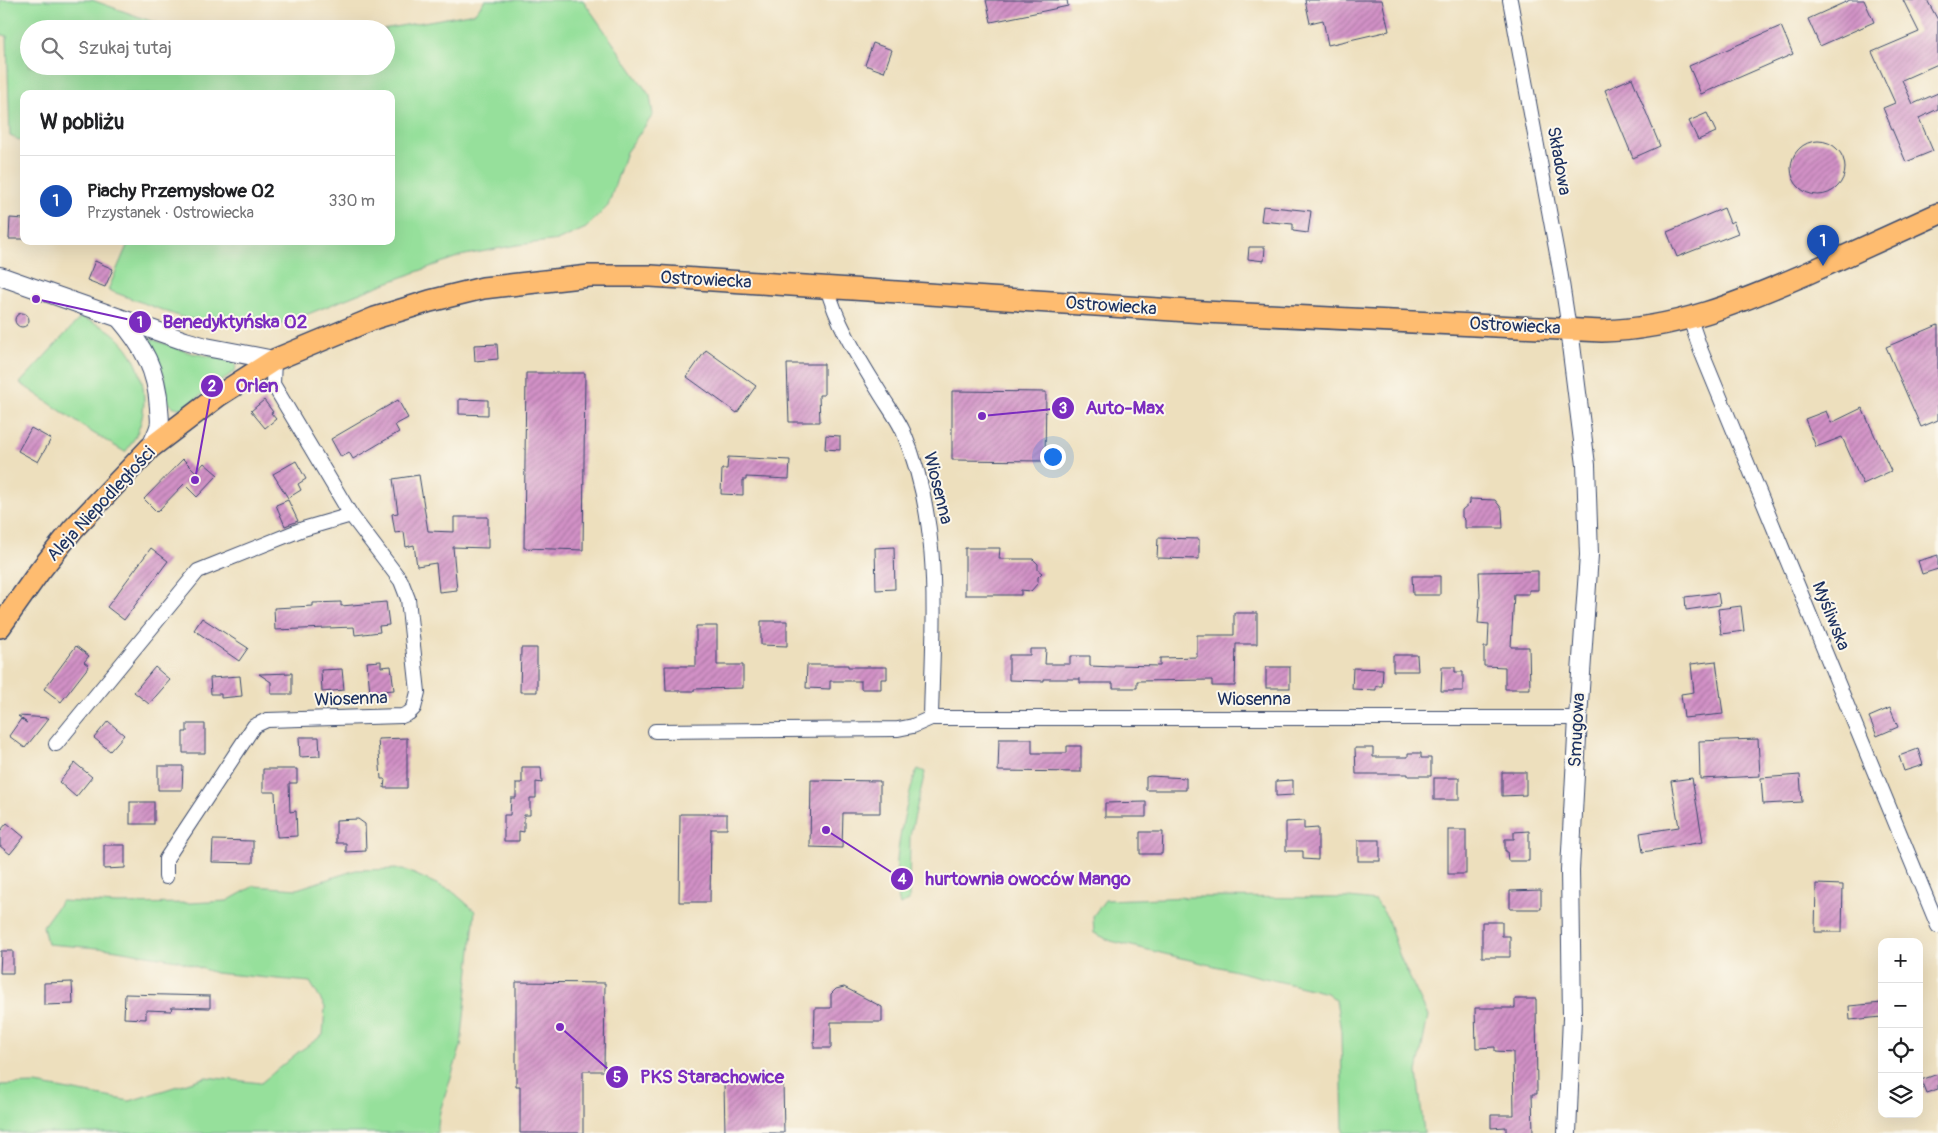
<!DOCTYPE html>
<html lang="pl">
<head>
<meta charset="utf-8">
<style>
	:root { --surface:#fff; --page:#f2f2f2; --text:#202124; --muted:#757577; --line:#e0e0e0; --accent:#b45309 }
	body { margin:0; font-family:Pangolin,sans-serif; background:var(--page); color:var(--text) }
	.controls { position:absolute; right:15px; bottom:15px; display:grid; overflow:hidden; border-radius:10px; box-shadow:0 5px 20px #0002 }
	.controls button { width:45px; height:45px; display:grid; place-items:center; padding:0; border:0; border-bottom:1px solid var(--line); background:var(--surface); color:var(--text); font:25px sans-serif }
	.you { position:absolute; left:1052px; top:456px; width:18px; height:18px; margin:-12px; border:4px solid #fff; border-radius:50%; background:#1a73e8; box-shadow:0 0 0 8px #1a73e833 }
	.badge { display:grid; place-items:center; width:32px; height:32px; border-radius:50%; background:var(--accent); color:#fff; font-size:16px; font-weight:700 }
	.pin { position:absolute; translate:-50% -41px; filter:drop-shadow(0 1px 2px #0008) }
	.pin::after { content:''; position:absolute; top:26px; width:18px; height:15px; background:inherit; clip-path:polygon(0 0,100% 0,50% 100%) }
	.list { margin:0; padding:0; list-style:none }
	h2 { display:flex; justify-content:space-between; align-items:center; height:65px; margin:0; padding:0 20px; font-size:21px }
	h2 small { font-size:16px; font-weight:400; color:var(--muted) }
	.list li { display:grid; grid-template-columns:32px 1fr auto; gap:15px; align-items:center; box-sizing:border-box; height:90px; padding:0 20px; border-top:1px solid var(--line) }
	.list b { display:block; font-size:19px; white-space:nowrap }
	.list p { margin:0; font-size:16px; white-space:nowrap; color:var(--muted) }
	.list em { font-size:16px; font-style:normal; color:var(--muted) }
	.icon { flex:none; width:28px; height:28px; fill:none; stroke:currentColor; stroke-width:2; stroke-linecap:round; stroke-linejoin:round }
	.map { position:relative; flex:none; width:1938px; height:1133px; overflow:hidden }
	.search { position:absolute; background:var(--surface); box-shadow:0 5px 20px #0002; left:20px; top:20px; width:375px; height:55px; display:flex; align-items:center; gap:12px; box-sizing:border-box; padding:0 18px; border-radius:28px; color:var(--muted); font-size:19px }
	.panel { position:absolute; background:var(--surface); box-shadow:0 5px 20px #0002; left:20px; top:90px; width:375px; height:155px; border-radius:10px }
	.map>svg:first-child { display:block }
	.green { fill:#96e09b; stroke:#58887c }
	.building { fill:url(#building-hatch) }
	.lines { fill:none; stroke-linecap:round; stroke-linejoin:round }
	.minor-casing { stroke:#3a496c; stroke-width:16 }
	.tertiary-casing { stroke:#3a496c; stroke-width:20 }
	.primary-casing { stroke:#3a496c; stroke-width:24 }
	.minor { stroke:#fff; stroke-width:14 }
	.tertiary { stroke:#fff; stroke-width:18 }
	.primary { stroke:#febc70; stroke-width:21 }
	.labels { text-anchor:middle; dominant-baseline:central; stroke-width:4; stroke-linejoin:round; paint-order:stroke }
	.street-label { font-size:18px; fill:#1b2f5e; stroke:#fbf7ec }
	.leader { fill:none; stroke:#7b2cbf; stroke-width:2 }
	.callout-dot { fill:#7b2cbf; stroke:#fbf7ec; stroke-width:2 }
	.mark-label { font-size:15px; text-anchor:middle; font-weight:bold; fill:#fff }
	.callout-label { font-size:19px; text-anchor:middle; font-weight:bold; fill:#7b2cbf; stroke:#fbf7ec; stroke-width:4; stroke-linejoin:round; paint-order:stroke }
</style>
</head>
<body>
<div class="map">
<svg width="1938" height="1133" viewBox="0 0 1938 1133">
	<defs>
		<pattern id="building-hatch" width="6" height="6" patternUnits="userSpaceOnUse" patternTransform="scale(1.25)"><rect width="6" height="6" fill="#d291c6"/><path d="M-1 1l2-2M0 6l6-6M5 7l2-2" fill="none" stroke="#aa77a4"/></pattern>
	</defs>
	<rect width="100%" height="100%" fill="#fbf7ec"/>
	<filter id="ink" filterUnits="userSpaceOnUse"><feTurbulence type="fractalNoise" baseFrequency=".02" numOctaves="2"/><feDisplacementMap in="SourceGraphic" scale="10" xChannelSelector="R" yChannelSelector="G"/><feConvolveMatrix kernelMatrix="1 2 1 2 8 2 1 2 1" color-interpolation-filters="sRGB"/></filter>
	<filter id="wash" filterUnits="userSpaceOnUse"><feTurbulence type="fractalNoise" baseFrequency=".0096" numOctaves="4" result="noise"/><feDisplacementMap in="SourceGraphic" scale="20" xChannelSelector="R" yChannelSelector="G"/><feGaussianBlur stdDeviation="1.12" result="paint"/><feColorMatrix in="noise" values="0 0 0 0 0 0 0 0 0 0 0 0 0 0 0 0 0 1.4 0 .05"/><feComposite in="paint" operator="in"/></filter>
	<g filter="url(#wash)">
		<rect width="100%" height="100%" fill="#eddfbd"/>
		<!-- green -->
		<g class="green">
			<polygon points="0,0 92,0 173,29 29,29 29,66 386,66 386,29 383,29 475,13 485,0 583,0 650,96 653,115 626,152 608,206 586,228 559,240 517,245 460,256 378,286 298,318 270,327 227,326 181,317 108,290 129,241 391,241 391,94 24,94 24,142 10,136 7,36 0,34"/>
			<path d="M 81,317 C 93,323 105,326 115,335 C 149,365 154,418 125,452 L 93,433 L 20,383 Z"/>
			<path d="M 146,337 L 191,353 L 231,360 L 236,366 L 235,371 L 183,408 C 178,408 173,408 169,403 C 165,397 167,387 165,380 C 161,364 155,351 146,337 Z"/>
			<path d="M 918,769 L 925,772 L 910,836 L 909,901 L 900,905 C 889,868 905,811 915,774 Z"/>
			<polygon points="403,869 452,891 475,911 461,1046 440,1111 437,1133 0,1133 0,1085 36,1084 130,1101 206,1077 261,1083 297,1053 323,1035 325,1007 310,982 215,973 177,960 111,949 47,944 43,926 61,901 117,904 191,903 227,901 254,886 297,889 356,870"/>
			<polygon points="1192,897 1349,898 1376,901 1387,917 1400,957 1428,1016 1417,1072 1424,1133 1343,1133 1341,1031 1336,1000 1327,993 1111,941 1094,933 1093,916 1105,900"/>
		</g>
		<g id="blocks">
			<!-- building -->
			<g class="building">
				<polygon points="986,0 1067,0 1068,6 991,22"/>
				<polygon points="1305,0 1382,0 1389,31 1328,45 1323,20 1310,23"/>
				<polygon points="1850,0 1864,0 1874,22 1820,46 1808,19"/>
				<polygon points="1903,0 1927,0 1938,20 1938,64 1902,80 1913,104 1938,93 1938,109 1919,118 1933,151 1906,162 1883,108 1895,103 1872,52 1919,32"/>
				<polygon points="1781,26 1793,54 1701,94 1689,66"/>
				<polygon points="873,43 892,50 884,72 865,65"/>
				<polygon points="1632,78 1660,146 1633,158 1605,90"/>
				<polygon points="1707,113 1716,132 1698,140 1689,121"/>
				<circle cx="1818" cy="168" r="27"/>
				<polygon points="1263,206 1311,211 1308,233 1293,231 1293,224 1261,221"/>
				<polygon points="1724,208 1730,223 1733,221 1738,233 1677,257 1667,232"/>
				<polygon points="10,218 24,219 24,239 9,239"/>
				<polygon points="1249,247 1265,247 1264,261 1248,259"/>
				<polygon points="95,261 113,269 105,287 87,280"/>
				<circle cx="22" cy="320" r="7"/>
				<polygon points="1938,325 1938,420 1921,427 1886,347"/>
				<polygon points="497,344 498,359 475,361 474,345"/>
				<polygon points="706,350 756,386 737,413 687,377"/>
				<polygon points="787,364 824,364 824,395 819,395 820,422 789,422"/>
				<polygon points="526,373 585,373 583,550 524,548"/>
				<polygon points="952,391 1046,392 1045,461 952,460"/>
				<polygon points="459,399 488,400 488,415 459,414"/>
				<polygon points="264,400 273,412 271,413 276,419 265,428 251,411"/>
				<polygon points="398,400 408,418 395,425 399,432 353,459 349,452 341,457 331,439"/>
				<polygon points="1862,408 1891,471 1863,484 1842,437 1816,447 1805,419 1826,411 1831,423"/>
				<polygon points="31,428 51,439 38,462 18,451"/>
				<polygon points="826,435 840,436 840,450 825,449"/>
				<polygon points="728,457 790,460 789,479 746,477 746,480 743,480 743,495 721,494 722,469 727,469"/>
				<polygon points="183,459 196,472 204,463 218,475 197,497 184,484 157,512 144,499"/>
				<polygon points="296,461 306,479 298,484 301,490 288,498 273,474"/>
				<polygon points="419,475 428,531 454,532 454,517 488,517 488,548 453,547 457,590 439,592 436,563 417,566 414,545 406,547 404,532 395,533 392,514 398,513 393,479"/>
				<polygon points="1470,499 1495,500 1502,509 1503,528 1465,528 1465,520 1462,517 1462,510 1470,503"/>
				<polygon points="288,500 298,521 285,526 276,505"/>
				<polygon points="1158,538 1199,539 1199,559 1157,558"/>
				<polygon points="894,547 895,589 876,590 875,548"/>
				<polygon points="151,548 168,561 124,620 107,607"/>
				<polygon points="965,548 1000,548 999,559 1033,559 1038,564 1038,570 1042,573 1038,577 1038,583 1031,591 1021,590 1021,595 965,595"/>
				<polygon points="1938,555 1938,569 1922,574 1918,561"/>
				<polygon points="1538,571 1538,590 1529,590 1529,594 1514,594 1511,647 1529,647 1530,689 1505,689 1505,667 1484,666 1484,647 1488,647 1489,624 1478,623 1480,595 1479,572"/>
				<polygon points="1412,576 1440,576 1440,595 1413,595"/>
				<polygon points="1718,593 1720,605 1686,610 1685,597"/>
				<polygon points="341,602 341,606 386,602 389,625 379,626 380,632 355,635 354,627 275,630 274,608 313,606 313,603"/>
				<polygon points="1741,606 1744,631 1721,634 1718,609"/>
				<polygon points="1234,613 1257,613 1257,644 1236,644 1235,686 1212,686 1212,680 1137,681 1137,688 1113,688 1113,683 1080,683 1080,679 1044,679 1044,681 1009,680 1009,655 1030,655 1030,649 1046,649 1045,664 1070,664 1070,656 1090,656 1090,666 1114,667 1114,665 1160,666 1160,658 1197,657 1197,635 1234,635"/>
				<polygon points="202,618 248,648 239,661 194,630"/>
				<polygon points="761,621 787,621 787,646 761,645"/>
				<polygon points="696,626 717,626 717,665 743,665 743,688 694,689 694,691 666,691 665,666 696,666"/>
				<polygon points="76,646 89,656 84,662 89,666 61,702 44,689"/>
				<polygon points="521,648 537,648 537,692 520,692"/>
				<polygon points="1393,655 1417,655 1418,671 1393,671"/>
				<polygon points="381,661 381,667 391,666 394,690 370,692 367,662"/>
				<polygon points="1716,661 1723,714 1684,718 1681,694 1694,692 1691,664"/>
				<polygon points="807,665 848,665 848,667 887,667 887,679 881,679 881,689 861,689 861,681 830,681 830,689 806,688"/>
				<polygon points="155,667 170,680 149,704 134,692"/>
				<rect x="1266" y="667" width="24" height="21"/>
				<polygon points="1442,667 1455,667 1455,672 1463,672 1463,691 1441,691"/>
				<polygon points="1353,668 1383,669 1382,686 1376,686 1376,690 1352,689"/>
				<polygon points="342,669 344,690 322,692 321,670"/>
				<polygon points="292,673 292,694 271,694 271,682 259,674"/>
				<polygon points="240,676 242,696 221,698 221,694 211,694 210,678"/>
				<polygon points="1890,708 1898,727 1877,736 1869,717"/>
				<polygon points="18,716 49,718 25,748 9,736 21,719 27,723"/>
				<polygon points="108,721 124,735 110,751 94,738"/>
				<polygon points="187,724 205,724 205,753 183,753 183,732 187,732"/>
				<polygon points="299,737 319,737 320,756 300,757"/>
				<polygon points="407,738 407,788 384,788 385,779 381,779 378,739"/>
				<polygon points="999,739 1032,739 1032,753 1067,753 1067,746 1081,746 1081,772 998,771"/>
				<polygon points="1758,739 1760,776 1700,779 1699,741"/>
				<polygon points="1355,748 1373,748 1373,757 1408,757 1408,753 1421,753 1421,758 1431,758 1431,776 1408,776 1408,774 1356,774"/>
				<polygon points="1918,749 1923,765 1904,771 1899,756"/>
				<polygon points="75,763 92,777 76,797 59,782"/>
				<polygon points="158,766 183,766 182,790 158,790"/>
				<polygon points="522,767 541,767 542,783 536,782 536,798 530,798 530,815 524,815 524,832 519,831 519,841 504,841 504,815 510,815 511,798 516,798 516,783 522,783"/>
				<polygon points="263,769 297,769 297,783 289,783 290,812 296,811 297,836 277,837 275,792 263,792"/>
				<polygon points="1502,772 1526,772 1526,795 1502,796"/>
				<polygon points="1800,775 1802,802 1763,804 1761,778"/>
				<polygon points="1150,776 1186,778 1186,790 1146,790 1146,777"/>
				<rect x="1434" y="778" width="25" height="22"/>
				<polygon points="1692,778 1703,842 1643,852 1640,833 1679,827 1671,781"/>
				<polygon points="811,780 880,781 880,813 843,813 842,848 810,847"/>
				<polygon points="1293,780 1293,795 1276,796 1276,781"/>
				<rect x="130" y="802" width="24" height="22"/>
				<polygon points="1146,802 1146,817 1105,817 1105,803"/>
				<polygon points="680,814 727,814 727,829 711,829 710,902 679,902"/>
				<polygon points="358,819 365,824 366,851 346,852 346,843 336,843 336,820"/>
				<polygon points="1304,821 1304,829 1318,828 1318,860 1303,859 1303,851 1286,851 1286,822"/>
				<polygon points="7,823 24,837 10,854 0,846 0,831"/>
				<rect x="1448" y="830" width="18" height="44"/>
				<polygon points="1529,831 1529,861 1508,861 1507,851 1505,851 1505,839 1514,839 1514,832"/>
				<polygon points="1140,832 1163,832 1162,854 1140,854"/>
				<polygon points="213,840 253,841 253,863 212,862"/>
				<rect x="1358" y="840" width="22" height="21"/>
				<polygon points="104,845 125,845 125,868 104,869"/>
				<polygon points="1816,884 1843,885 1842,932 1815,932"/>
				<polygon points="1541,890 1541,909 1510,909 1510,891"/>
				<polygon points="1482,922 1502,922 1502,936 1510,936 1510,957 1482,957"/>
				<polygon points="1,951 13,951 13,973 0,973"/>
				<polygon points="72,982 73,1004 44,1005 44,983"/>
				<polygon points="516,982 605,983 604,1071 583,1071 583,1133 520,1133 520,1086 516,1086"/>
				<polygon points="844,987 882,1007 882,1022 831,1022 831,1048 814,1048 815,1008 831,1008 831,994 836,989"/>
				<polygon points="125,994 210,996 210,1008 172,1007 171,1011 146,1010 146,1019 124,1018"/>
				<polygon points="1515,999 1536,999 1537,1094 1532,1094 1533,1133 1506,1133 1506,1127 1491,1128 1491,1115 1514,1115 1513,1052 1495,1051 1495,1047 1476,1048 1475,1008 1515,1008"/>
				<polygon points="1882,1003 1882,1017 1850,1020 1849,1006"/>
				<polygon points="1938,1074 1938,1089 1926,1093 1921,1080"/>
				<polygon points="783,1082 784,1133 725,1133 724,1083"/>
			</g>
		</g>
	</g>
	<g filter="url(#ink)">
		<use href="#blocks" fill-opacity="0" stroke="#3a496c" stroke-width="1"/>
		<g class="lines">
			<!-- minor casing -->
			<g class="minor-casing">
				<g id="minor">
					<polyline points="1510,0 1560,270 1569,329"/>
					<path d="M 827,287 C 838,328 862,363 883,398 C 890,409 898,420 903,431 C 943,525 933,619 931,718"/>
					<polyline points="1690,319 1701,351 1938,926"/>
					<polyline points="655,731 898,729 913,726 931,718 1578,718"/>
					<polyline points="56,744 198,571 303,529 351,515 273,384 274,360"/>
					<polyline points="166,877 166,859 254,726 267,720 402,716 409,713 414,708 418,692 408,599 401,581 351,515"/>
				</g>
			</g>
			<!-- tertiary casing -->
			<g class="tertiary-casing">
				<g id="tertiary">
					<polyline points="0,276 185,341 206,347 274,360"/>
					<path d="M 119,318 C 143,346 157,370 159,408 C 159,414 161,421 159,427 C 157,434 153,441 150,448"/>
					<polyline points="1567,1133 1572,1018 1570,870 1578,718 1589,555 1586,465 1569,329"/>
				</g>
			</g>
			<!-- primary casing -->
			<g class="primary-casing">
				<path id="primary" d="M 0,627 L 39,572 L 73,529 L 150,448 L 218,396 L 274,360 L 375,318 L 430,301 L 483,288 L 589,276 L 651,276 L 1204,312 L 1602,331 C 1676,329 1739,303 1806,274 C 1850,254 1894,234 1938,214"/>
			</g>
			<!-- minor -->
			<use href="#minor" class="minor"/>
			<!-- tertiary -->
			<use href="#tertiary" class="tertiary"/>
			<!-- primary -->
			<use href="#primary" class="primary"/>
		</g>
	</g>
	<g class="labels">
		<!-- street labels -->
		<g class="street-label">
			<text transform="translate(1559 161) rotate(80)">Składowa</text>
			<text transform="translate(706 280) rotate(3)">Ostrowiecka</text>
			<text transform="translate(1111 306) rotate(4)">Ostrowiecka</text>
			<text transform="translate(1515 326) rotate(3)">Ostrowiecka</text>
			<text transform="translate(938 488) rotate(76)">Wiosenna</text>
			<text transform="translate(101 504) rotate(-47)">Aleja Niepodległości</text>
			<text transform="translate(1831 616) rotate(68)">Myśliwska</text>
			<text transform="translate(351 699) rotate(-2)">Wiosenna</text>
			<text x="1254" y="699">Wiosenna</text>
			<text transform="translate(1577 730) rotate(-87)">Smugowa</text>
		</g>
	</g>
	<!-- callouts -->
	<path class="leader" d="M36 299L140 322M195 480L212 386M982 416L1063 408M826 830L902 879M560 1027L617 1077"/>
	<g class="callout-dot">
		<circle cx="36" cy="299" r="5"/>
		<circle cx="195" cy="480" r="5"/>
		<circle cx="982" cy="416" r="5"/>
		<circle cx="826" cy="830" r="5"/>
		<circle cx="560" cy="1027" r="5"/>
		<circle cx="140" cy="322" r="12"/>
		<circle cx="212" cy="386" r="12"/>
		<circle cx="1063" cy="408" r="12"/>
		<circle cx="902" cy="879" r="12"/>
		<circle cx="617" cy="1077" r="12"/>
	</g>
	<g class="mark-label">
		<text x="140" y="327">1</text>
		<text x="212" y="391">2</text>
		<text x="1063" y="413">3</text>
		<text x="902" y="884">4</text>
		<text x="617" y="1082">5</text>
	</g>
	<g class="callout-label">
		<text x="235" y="328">Benedyktyńska 02</text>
		<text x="257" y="392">Orlen</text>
		<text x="1125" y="414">Auto-Max</text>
		<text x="1028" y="885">hurtownia owoców Mango</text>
		<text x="712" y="1083">PKS Starachowice</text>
	</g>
</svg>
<div class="controls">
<button>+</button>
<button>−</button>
<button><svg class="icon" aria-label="locate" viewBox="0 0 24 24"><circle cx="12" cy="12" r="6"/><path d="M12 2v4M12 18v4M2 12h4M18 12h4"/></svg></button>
<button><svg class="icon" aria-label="layers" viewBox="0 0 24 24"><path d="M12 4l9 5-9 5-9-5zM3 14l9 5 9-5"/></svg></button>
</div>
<div class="you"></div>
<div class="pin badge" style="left:1823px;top:266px;background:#1a4fb4">1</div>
<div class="search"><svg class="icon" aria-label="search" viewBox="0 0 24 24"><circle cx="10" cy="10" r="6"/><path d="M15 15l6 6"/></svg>Szukaj tutaj</div>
<section class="panel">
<h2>W pobliżu<small></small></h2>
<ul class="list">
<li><span class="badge" style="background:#1a4fb4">1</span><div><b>Piachy Przemysłowe 02</b><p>Przystanek · Ostrowiecka</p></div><em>330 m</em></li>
</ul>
</section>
</div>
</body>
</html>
